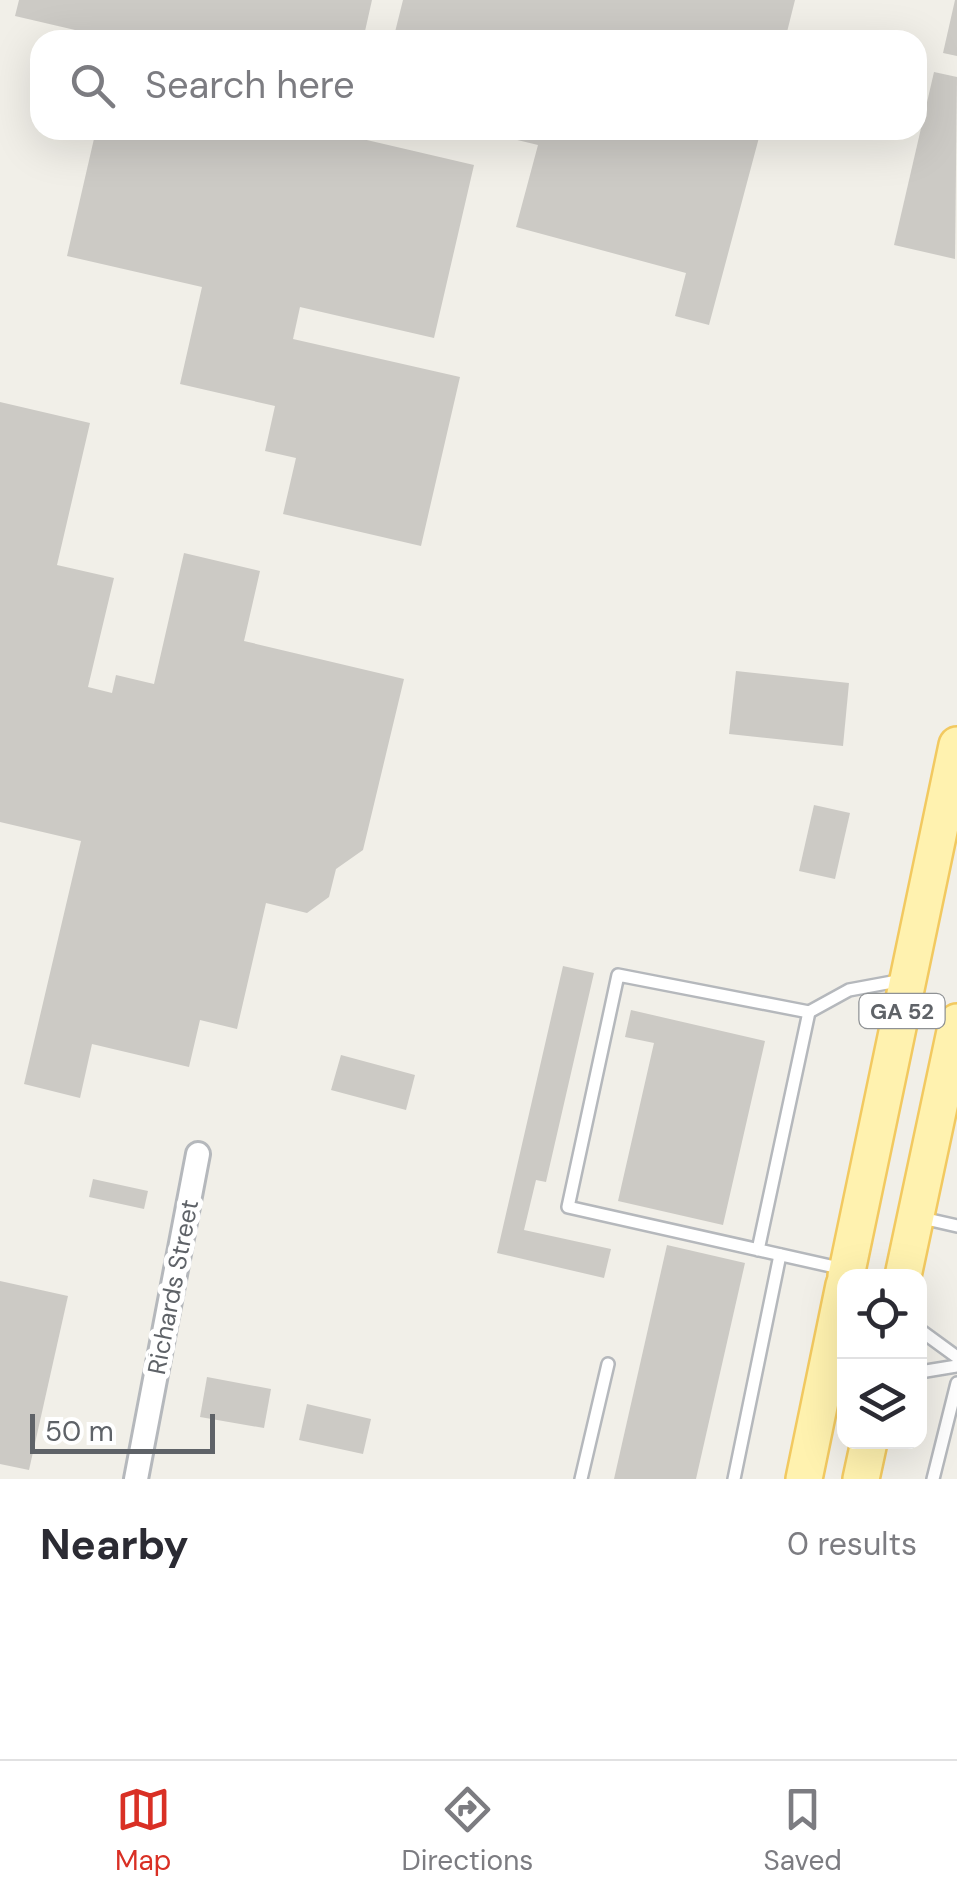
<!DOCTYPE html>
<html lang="en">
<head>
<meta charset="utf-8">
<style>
	:root { --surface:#fff; --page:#f2f2f3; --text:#2b2b33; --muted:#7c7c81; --line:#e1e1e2; --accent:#d93025 }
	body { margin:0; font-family:"DM Sans",sans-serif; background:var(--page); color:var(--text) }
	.controls { position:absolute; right:30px; bottom:30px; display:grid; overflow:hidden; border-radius:20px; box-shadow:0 10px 40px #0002 }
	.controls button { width:90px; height:90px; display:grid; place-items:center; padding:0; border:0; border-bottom:2px solid var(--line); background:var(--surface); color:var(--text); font:50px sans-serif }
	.scale { position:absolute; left:30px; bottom:25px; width:185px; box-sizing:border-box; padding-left:10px; border:5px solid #5f6368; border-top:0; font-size:28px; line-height:35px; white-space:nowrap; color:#5f6368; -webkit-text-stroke:8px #fff; paint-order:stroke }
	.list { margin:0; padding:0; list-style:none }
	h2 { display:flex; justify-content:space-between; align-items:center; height:130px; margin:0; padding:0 40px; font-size:42px }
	h2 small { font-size:32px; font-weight:400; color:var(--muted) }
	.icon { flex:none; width:55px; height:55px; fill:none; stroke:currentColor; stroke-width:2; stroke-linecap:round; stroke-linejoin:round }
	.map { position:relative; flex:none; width:957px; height:1479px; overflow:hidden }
	.search { position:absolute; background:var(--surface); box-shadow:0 10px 40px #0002; left:30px; right:30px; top:30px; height:110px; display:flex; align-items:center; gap:25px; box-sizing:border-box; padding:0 35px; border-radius:30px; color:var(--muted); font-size:38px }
	.sheet { height:280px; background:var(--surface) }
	nav { display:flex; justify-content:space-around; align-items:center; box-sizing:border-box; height:140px; border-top:2px solid var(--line); background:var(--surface); font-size:28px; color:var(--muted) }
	nav a { display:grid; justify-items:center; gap:5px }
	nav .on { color:var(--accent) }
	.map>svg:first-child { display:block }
	.building { fill:#cccac5 }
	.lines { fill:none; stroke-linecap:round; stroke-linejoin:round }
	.lane-casing { stroke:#b5b8bc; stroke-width:16 }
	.street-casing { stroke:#b5b8bc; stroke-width:28 }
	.primary-casing { stroke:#f2c960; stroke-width:40 }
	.lane { stroke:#fff; stroke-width:11 }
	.street { stroke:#fff; stroke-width:22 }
	.primary { stroke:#fff2af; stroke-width:35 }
	.labels { text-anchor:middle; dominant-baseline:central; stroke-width:10; stroke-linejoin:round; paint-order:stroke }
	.shield { fill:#fff; stroke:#8f9295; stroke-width:2.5 }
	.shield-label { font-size:22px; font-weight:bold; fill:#5f6368 }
	.street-label { font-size:25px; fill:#5f6368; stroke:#fff }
</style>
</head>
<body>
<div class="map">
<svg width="957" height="1479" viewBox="0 0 957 1479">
	<rect width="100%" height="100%" fill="#f1efe8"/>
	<!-- building -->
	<g class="building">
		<polygon points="19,0 372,0 363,40 118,40 15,16"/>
		<polygon points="403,0 795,0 785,40 393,40"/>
		<polygon points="955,0 957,0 957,56 943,53"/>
		<polygon points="934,72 957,77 955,259 894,245"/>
		<polygon points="96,130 342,130 341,134 474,165 434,338 300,307 293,339 460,377 421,546 283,514 296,458 265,451 275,406 180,384 202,287 67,256"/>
		<polygon points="502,130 761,130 709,325 675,316 686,273 516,227 538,145 501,136"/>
		<polygon points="0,402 90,423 57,565 114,578 88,687 112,693 116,675 154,684 184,553 260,571 244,641 404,679 363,850 336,869 329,897 307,913 266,903 237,1029 200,1020 189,1067 92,1044 80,1098 24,1084 81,841 0,822"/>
		<polygon points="736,671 849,683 843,746 729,734"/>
		<polygon points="814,805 850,813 835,879 799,871"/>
		<polygon points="563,966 594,973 546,1182 536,1180 524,1230 611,1249 604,1278 497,1253"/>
		<polygon points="631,1010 765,1041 723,1225 618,1201 654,1043 625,1037"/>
		<polygon points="341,1055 415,1075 406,1110 331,1090"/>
		<polygon points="93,1179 148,1191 144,1209 89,1197"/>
		<polygon points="667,1245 745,1263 696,1479 614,1479"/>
		<polygon points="0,1281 68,1296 29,1470 0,1464"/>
		<polygon points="207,1377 271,1389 264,1428 200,1417"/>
		<polygon points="307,1404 371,1419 363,1454 299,1440"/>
	</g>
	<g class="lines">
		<!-- lane casing -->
		<g class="lane-casing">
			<g id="lane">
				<polyline points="809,1012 849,990 903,980"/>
				<polyline points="922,1218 957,1226"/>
				<polyline points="758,1250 809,1012 618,975 568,1207 844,1269"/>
				<polyline points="920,1330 957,1357"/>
				<polyline points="920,1372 957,1366"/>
				<polyline points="581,1479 608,1364"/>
				<polyline points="734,1479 780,1255"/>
				<polyline points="933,1479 957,1383"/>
			</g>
		</g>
		<!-- street casing -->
		<g class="street-casing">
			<polyline id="street" points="136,1479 198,1154"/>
		</g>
		<!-- primary casing -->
		<g class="primary-casing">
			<g id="primary">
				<polyline points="846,1276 957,745"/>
				<polyline points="903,1276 957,1022"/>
				<polyline points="804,1479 844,1285"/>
				<polyline points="861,1479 869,1442"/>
			</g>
		</g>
		<!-- lane -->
		<use href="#lane" class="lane"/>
		<!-- street -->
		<use href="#street" class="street"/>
		<!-- primary -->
		<use href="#primary" class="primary"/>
	</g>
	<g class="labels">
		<!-- shield labels -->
		<rect class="shield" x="859.5" y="994" width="85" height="34" rx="8"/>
		<g class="shield-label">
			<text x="902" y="1011">GA 52</text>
		</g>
		<!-- street labels -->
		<g class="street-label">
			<text transform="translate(173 1287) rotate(-79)">Richards Street</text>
		</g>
	</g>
</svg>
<div class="controls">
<button><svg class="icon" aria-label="locate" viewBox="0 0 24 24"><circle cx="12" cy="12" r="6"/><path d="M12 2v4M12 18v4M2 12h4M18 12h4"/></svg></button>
<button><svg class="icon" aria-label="layers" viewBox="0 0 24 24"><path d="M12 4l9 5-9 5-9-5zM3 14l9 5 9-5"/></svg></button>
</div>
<div class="scale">50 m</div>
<div class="search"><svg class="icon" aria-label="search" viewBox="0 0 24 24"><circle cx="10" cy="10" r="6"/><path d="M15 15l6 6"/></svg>Search here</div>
</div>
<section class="sheet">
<h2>Nearby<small>0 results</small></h2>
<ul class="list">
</ul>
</section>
<nav>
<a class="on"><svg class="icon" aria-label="map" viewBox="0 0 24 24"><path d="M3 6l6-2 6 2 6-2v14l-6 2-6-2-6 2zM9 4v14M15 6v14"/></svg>Map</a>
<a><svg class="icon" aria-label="directions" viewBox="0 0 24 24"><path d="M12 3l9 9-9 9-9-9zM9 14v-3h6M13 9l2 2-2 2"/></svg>Directions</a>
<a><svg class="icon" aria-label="saved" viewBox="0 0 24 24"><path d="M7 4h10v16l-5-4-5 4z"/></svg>Saved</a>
</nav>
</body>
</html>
